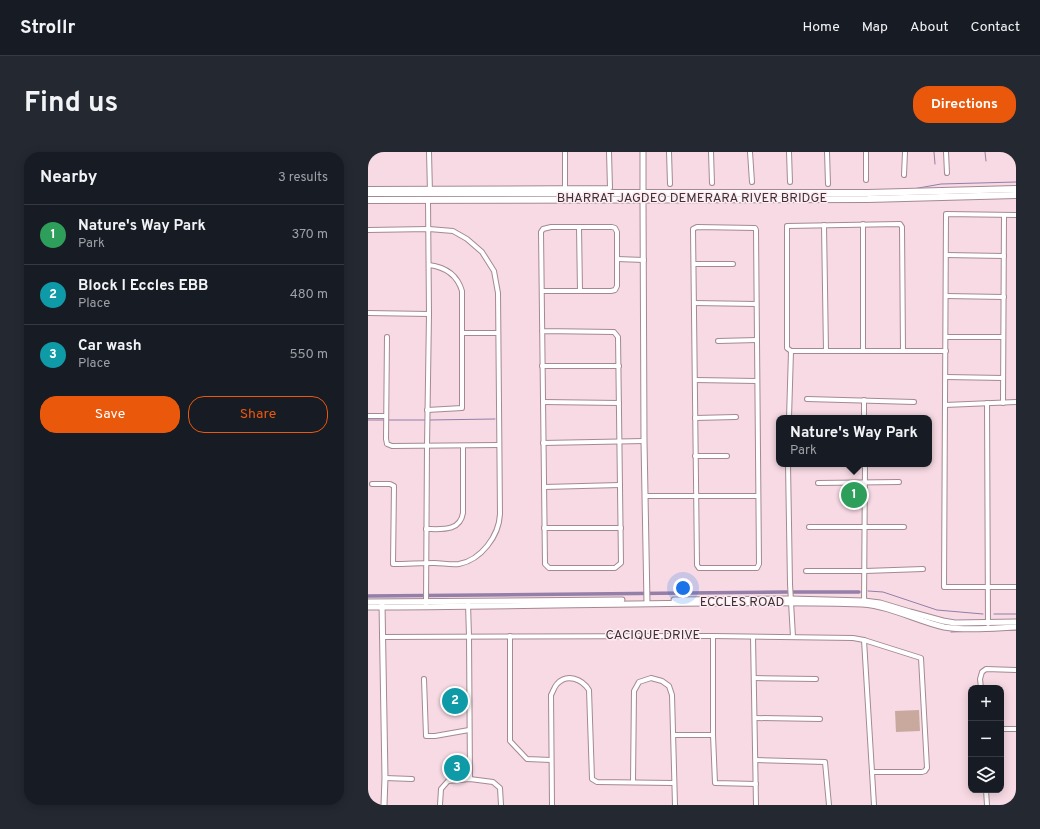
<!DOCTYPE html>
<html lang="en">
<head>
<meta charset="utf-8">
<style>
	:root { --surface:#171b24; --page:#242831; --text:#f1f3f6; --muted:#9ea1a6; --line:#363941; --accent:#ea580c }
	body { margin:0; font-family:Overpass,sans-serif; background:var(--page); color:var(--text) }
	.controls { position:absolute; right:12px; bottom:12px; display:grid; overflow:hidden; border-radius:8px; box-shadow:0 2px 10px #0003 }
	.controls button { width:36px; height:36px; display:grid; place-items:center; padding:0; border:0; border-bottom:1px solid var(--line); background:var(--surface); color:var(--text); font:20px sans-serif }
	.you { position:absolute; left:315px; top:436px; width:14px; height:14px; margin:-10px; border:3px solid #fff; border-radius:50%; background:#1a73e8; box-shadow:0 0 0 6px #1a73e833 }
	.badge { display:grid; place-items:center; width:26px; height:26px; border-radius:50%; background:var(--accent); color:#fff; font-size:13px; font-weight:700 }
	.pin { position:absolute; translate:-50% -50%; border:2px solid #fff; box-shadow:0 1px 4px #0006 }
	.popup { position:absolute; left:408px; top:263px; width:156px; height:52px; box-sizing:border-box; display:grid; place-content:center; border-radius:8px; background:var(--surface); filter:drop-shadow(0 1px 3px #0005); font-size:13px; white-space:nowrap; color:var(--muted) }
	.popup b { font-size:15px; color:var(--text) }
	.popup::after { content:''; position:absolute; left:50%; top:100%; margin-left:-8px; border:8px solid transparent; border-top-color:var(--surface) }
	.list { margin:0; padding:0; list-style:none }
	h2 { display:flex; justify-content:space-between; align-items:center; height:52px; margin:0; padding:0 16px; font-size:17px }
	h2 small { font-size:13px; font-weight:400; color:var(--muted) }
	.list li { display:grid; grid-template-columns:26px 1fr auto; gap:12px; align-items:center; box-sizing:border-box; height:60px; padding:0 16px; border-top:1px solid var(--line) }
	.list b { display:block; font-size:15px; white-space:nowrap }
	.list p { margin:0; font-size:13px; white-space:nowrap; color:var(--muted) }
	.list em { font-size:13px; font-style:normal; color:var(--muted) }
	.actions { display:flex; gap:8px; padding:12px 16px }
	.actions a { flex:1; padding:9px 0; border:1px solid var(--accent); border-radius:16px; text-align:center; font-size:14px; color:var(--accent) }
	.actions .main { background:var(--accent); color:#fff }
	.icon { flex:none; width:22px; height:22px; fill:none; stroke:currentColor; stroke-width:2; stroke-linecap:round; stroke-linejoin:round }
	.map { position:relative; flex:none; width:648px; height:653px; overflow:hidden; border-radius:16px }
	header { display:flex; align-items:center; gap:24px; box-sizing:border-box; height:56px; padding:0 20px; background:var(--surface); border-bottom:1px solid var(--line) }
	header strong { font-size:19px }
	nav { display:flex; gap:22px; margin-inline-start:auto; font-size:14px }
	.intro { display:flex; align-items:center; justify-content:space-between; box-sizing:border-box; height:96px; padding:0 24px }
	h1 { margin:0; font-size:28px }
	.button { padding:10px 18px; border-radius:16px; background:var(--accent); color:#fff; font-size:14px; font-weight:700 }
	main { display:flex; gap:24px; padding:0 24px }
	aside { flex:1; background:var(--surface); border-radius:16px; box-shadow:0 2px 10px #0003 }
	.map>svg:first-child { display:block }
	.green { fill:#c9a99d }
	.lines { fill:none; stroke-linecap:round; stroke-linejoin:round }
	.stream { stroke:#937fa7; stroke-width:1 }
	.canal { stroke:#937fa7; stroke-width:3.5 }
	.minor-casing { stroke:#a48993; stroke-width:6 }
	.tertiary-casing { stroke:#a48993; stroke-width:7 }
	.primary-casing { stroke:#a48993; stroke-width:8 }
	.minor { stroke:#fff; stroke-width:4 }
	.tertiary { stroke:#fff; stroke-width:5 }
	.primary { stroke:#fff; stroke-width:6 }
	.labels { text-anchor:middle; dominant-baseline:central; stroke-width:3; stroke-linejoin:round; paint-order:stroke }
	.street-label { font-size:13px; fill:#3d3135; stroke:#fdebf1 }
</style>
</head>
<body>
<header>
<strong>Strollr</strong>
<nav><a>Home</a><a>Map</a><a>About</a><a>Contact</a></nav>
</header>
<div class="intro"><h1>Find us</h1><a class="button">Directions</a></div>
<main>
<aside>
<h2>Nearby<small>3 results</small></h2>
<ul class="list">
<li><span class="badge" style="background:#2e9e5b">1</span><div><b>Nature's Way Park</b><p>Park</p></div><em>370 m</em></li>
<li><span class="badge" style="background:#0f9aa8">2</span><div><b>Block I Eccles EBB</b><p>Place</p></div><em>480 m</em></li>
<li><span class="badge" style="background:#0f9aa8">3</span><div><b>Car wash</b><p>Place</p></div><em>550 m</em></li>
</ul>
<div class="actions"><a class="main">Save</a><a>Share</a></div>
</aside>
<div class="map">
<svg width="648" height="653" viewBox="0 0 648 653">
	<rect width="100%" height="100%" fill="#f7dae4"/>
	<!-- green -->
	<polygon class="green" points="551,558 552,579 528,580 527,559"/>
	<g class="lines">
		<!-- stream -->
		<g class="stream">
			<polyline points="566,0 567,12"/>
			<polyline points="617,0 618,9"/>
			<polyline points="545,37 573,32 648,30"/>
			<polyline points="0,44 55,44"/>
			<polyline points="72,44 229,45"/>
			<polyline points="418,44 455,44"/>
			<polyline points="0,268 15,268"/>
			<polyline points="20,268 58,268"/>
			<polyline points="61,268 127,267"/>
			<polyline points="500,439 515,440 569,458 615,462"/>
			<polyline points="626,462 648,462"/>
			<polyline points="614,479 648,478"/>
			<polyline points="583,480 610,479"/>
		</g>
		<!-- canal -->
		<g class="canal">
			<polyline points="424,440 491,440"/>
			<polyline points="0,444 419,440"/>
		</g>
		<!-- minor casing -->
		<g class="minor-casing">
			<g id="minor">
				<polyline points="61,0 62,40"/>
				<polyline points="197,0 197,36"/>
				<polyline points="301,0 302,32"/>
				<polyline points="343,0 344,31"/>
				<polyline points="382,0 384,30"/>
				<polyline points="421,0 422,30"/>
				<polyline points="459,0 460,32"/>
				<polyline points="498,0 498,28"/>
				<polyline points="578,0 579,21"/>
				<polyline points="536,23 537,0"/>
				<polyline points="0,37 242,36 241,0"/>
				<polyline points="648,63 578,62 576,435 648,435"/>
				<polyline points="495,72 495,199"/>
				<polyline points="456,73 458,199"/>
				<polyline points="211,75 212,139"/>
				<polygon points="329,75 387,76 388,78 391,412 389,416 331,416 329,413 325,77"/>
				<path d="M 0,78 L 61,77 L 85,79 L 99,87 L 114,100 L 126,119 L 130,141 L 132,362 C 131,384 113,408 91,412 C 83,413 74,411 66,411 C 52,411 39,412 25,412 L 26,334 L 22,332 L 4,332"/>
				<polyline points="578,103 636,104"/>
				<polyline points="249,107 276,108"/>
				<polyline points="326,112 365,112"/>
				<polyline points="174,139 243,139 247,138 249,134 249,80 247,76 244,75 183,75 175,77 173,80 177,412 181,416 247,416 253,411 250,185 246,180 174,179"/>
				<polyline points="578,144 636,145"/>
				<polyline points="326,151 388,152"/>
				<polyline points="0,161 61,162"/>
				<polyline points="94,181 130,181"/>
				<polyline points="19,185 18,287 19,292 24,294 131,293"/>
				<polyline points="578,185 635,185"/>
				<polyline points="350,189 389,188"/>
				<polyline points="535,199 534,75 532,72 419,74 419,196 423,199 578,199"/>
				<polyline points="174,214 251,214"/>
				<polyline points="578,225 635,226"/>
				<polyline points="327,228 389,229"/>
				<polyline points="439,247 546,250"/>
				<polyline points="496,248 496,266"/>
				<polyline points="175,250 251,251"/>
				<polyline points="619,251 620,472"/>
				<polyline points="635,251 636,63"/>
				<polyline points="577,253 648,250"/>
				<path d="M 59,258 L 94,256 L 94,139 C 89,122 77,115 61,113"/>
				<polyline points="0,264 18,264"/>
				<polyline points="327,266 368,265"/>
				<polyline points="421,266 423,199"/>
				<polyline points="175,291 276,289"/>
				<polyline points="327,304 359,304"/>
				<polyline points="420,312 422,432 425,485"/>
				<polyline points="450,331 531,330"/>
				<polyline points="176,335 252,333"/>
				<polyline points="278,344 390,344"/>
				<polyline points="441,375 536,375"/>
				<polyline points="176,376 253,376"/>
				<path d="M 58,377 C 73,377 92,380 95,361 L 95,294"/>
				<polyline points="438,419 497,419 555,417"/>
				<polyline points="58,452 59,294 61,162 60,48"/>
				<polyline points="100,452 101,484 102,627"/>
				<polyline points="496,452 497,312"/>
				<polyline points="142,484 142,589 159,607 183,608"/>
				<polyline points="345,484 345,583 347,631 388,632"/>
				<polyline points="14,485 345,484 485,486 496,488 553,506 559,616 557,619 554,620 504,620"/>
				<polyline points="385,485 388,653"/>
				<polyline points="496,488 506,653"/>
				<polyline points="386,526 448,527"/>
				<polyline points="56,527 58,584 67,584 101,578"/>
				<polyline points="613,536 612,527 614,520 618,517 648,518"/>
				<polyline points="387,566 452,567"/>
				<polyline points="633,577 648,577"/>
				<polyline points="306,583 345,583"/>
				<polyline points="388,608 457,610 461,653"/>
				<polyline points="17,626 44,627"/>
				<polyline points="265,630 266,539 271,530 283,526 294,529 301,534 304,543 307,653"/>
				<polyline points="618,638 619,653"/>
				<polyline points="72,653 73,637 80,629 102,627 125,630 132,636 133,653"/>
				<path d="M 184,653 L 183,543 C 185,540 186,535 189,532 C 199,521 214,527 221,538 L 224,627 L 229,630 L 305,631"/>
			</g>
		</g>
		<!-- tertiary casing -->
		<g class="tertiary-casing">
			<g id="tertiary">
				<polyline points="275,0 275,42"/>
				<polyline points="275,47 276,289 279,451"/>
				<polyline points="306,448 422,447 496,449 512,451 542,460 575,469 587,471 648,470"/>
				<polyline points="0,450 254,448"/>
				<polyline points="14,452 17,626 16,653"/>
				<path d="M 0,455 C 113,455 227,452 340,451 C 392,451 443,450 494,452 C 523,454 549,469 576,475 C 598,479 626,476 648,475"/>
			</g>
		</g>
		<!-- primary casing -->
		<g class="primary-casing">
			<g id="primary">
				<polyline points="0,41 500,41 648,37"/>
				<polyline points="0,48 500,47 648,43"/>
			</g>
		</g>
		<!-- minor -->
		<use href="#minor" class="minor"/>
		<!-- tertiary -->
		<use href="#tertiary" class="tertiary"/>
		<!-- primary -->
		<use href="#primary" class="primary"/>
	</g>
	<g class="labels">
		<!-- street labels -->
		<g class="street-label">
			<text x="324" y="47">BHARRAT JAGDEO DEMERARA RIVER BRIDGE</text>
			<text x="374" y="451">ECCLES ROAD</text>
			<text x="285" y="484">CACIQUE DRIVE</text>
		</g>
	</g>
</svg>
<div class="controls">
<button>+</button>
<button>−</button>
<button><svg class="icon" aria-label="layers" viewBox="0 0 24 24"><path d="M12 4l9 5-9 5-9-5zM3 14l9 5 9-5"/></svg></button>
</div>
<div class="you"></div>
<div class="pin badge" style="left:486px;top:343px;background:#2e9e5b">1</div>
<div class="popup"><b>Nature's Way Park</b>Park</div>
<div class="pin badge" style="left:87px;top:549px;background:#0f9aa8">2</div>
<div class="pin badge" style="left:89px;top:616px;background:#0f9aa8">3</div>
</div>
</main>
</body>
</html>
